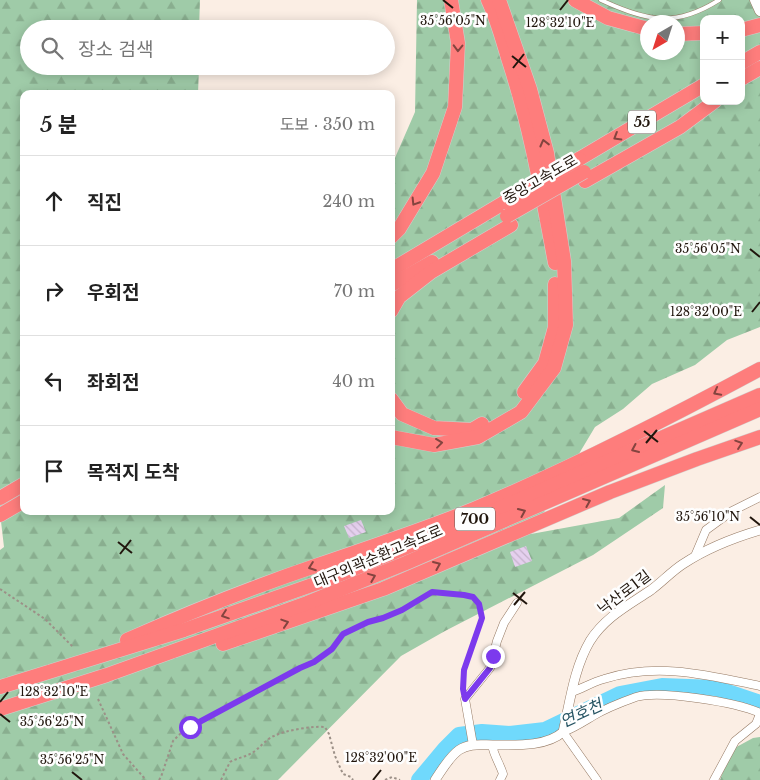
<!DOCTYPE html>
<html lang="ko">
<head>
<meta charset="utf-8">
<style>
	:root { --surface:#fff; --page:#f6f6f6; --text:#222; --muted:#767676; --line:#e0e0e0 }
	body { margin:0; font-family:"Libre Baskerville","Noto Sans KR",serif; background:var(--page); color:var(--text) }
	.controls { position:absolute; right:15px; top:15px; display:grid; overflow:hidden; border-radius:10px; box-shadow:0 2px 12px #0003 }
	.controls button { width:45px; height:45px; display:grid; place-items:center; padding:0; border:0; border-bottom:1px solid var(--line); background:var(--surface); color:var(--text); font:25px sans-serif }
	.compass { position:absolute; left:640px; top:15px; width:45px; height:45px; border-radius:50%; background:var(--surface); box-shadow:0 2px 12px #0003; rotate:219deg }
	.stop { position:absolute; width:15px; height:15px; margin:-11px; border:4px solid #7c3aed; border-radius:50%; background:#fff }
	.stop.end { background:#7c3aed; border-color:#fff; box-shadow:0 1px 5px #0008 }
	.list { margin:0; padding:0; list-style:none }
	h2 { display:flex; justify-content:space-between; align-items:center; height:65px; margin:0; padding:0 20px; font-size:21px }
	h2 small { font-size:16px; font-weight:400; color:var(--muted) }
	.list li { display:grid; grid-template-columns:32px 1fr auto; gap:15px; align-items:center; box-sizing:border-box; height:90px; padding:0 20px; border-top:1px solid var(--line) }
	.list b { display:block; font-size:19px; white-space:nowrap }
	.list em { font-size:16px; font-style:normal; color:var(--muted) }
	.icon { flex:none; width:28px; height:28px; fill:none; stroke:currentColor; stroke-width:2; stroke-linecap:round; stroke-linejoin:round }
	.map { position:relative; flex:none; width:760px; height:780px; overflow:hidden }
	.search { position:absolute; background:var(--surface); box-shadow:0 2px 12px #0003; left:20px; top:20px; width:375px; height:55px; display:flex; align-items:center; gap:12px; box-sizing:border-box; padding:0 18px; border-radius:28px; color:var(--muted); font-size:19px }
	.panel { position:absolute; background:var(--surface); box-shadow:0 2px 12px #0003; left:20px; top:90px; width:375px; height:425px; border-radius:10px }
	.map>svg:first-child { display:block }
	.forest { fill:url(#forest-firs); fill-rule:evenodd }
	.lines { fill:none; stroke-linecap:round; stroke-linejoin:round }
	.river { stroke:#70d9fc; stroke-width:16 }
	.building { fill:url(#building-back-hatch) }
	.service-casing { stroke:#957963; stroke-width:5 }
	.minor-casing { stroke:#957963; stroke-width:9 }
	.tertiary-casing { stroke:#957963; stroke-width:10 }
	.secondary-casing { stroke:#957963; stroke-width:11 }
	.motorway-casing { stroke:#d3d0cf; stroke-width:15 }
	.path { stroke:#9c9087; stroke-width:2; stroke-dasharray:2.5 2.5; stroke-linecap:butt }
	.service { stroke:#fff; stroke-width:4 }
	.minor { stroke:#fff; stroke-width:8 }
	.tertiary { stroke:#fff; stroke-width:9 }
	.secondary { stroke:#fff; stroke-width:10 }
	.motorway { stroke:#fe7d7c; stroke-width:14 }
	.motorway-bridge-casing { stroke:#d3d0cf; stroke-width:15; stroke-linecap:butt }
	.motorway-bridge { stroke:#fe7d7c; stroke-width:14 }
	.oneway { stroke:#84443f }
	.route { stroke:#7c3aed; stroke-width:6 }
	.ticks { fill:none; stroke:#21160d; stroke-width:2 }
	.labels { text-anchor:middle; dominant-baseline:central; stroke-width:5; stroke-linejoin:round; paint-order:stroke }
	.shield { fill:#fefefe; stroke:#635c55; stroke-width:1 }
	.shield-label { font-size:14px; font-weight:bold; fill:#21160d }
	.street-label { font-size:15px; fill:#21160d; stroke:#fefefe }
	.water-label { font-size:16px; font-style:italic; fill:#265463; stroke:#fefefe }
	.ticks-label { font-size:12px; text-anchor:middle; fill:#21160d; stroke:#fefefe; stroke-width:5; stroke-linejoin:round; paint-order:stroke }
</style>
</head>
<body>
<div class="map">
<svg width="760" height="780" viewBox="0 0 760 780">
	<defs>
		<pattern id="forest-firs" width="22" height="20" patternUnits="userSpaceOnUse" patternTransform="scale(1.25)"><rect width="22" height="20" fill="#9fcba8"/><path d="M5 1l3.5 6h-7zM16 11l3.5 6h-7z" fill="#89ae8f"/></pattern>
		<pattern id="building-back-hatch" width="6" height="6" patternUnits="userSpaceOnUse" patternTransform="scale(1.25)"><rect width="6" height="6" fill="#e5d0ee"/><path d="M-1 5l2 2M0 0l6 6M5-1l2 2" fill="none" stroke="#c4b2cb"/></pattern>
	</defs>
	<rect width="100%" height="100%" fill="#fbeee4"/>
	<!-- forest -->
	<g class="forest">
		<path d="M 0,0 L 200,0 L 199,29 L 29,29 L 29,66 L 199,66 L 198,94 L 24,94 L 24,511 L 391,511 L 391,167 L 415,112 L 417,0 L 760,0 L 760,327 L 727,340 L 695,365 L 652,384 L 623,409 L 595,427 L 531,534 L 619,518 L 665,485 L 663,508 L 593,555 L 445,631 L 401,656 L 278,780 L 0,780 L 0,550 L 4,547 L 0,513 ZM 704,19 L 741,19 L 741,101 L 704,101 ZM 648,22 L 678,22 L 678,52 L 648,52 Z"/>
		<polygon points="760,737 760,780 720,780 731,750 753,738"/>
	</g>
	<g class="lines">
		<!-- river -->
		<polyline class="river" points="419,780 445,749 459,735 482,732 510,734 545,730 620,694 662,686 716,688 760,703"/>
	</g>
	<!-- building -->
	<g class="building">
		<polygon points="361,520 366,532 349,538 344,526"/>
		<polygon points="526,546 532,561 515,567 510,552"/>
	</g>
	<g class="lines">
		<!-- service casing -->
		<g class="service-casing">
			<path id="service" d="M 601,0 C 646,21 675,28 719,0"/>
		</g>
		<!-- minor casing -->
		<g class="minor-casing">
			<g id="minor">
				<polyline points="695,556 706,530 732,511 760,497"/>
				<path d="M 572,692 C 583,688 593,682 604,679 C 658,662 707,675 760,686"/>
				<polyline points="473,745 465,699 490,668 497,641 504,623 517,603"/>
				<path d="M 492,745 C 494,756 500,764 503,774 L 500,780"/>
				<path d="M 597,780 L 563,732 C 574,728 583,722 593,716 C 606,708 622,702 636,697 C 660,690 736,702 760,713"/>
				<polyline points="714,780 735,741 756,724 760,714"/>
			</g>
		</g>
		<!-- tertiary casing -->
		<g class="tertiary-casing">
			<path id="tertiary" d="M 435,780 C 442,770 449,757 459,750 C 469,743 481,745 493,745 C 515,745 546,747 563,732 C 570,702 574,668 590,641 C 605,617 629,605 651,590 C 662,582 672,571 683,564 C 707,548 733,538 760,530"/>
		</g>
		<!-- secondary casing -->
		<g class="secondary-casing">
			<polyline id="secondary" points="755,0 760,11"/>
		</g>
		<!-- motorway casing -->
		<g class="motorway-casing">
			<g id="motorway">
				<path d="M 488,0 C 497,19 502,38 508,58 C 530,125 542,194 555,263"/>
				<polyline points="575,0 608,18 648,29"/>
				<polyline points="741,30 760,25"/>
				<polyline points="678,34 704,33"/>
				<polyline points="741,63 760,52"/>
				<polyline points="741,79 760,68"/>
				<polyline points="579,159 704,85"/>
				<polyline points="585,181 680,127 715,101"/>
				<polyline points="391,237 399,229 433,173 455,107 458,43 451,0"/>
				<polyline points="391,270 505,202"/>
				<polyline points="391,285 432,262"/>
				<polyline points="391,311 399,297 431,272 511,225"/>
				<polyline points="524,392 545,363 555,327 555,284"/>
				<polyline points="391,399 402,414 434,428 472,430 482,424"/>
				<polyline points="391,437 434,445 478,437 521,412 554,368 566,325 564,261 547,153 530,89 499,0"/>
				<polyline points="0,498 24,484"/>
				<polyline points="0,515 24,501"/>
				<path d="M 127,640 C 190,612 253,587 318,565 C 370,547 423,530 474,509 C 572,468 667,419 760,369"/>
				<polyline points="223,644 383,589 610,492 697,459 760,437"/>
				<polyline points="0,687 184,630 329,579 473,520 760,395"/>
				<polyline points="0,709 107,675 307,603 406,563 760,409"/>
			</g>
		</g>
		<!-- path -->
		<g class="path">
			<polyline points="0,589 45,619 73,647"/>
			<polyline points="98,699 123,754 146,780"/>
			<polyline points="159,780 161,777 173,741 180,734 300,667 314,662 332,649 343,634 368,622 383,619 402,611 432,592 464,595 473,597 479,604 482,618 464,670 463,689"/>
			<path d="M 221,780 L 230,762 C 237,758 245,757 252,753 C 260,748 266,739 274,736 C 286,730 312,726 325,727 L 329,734 L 335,756 L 343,774 L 351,777 L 353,780"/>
			<polyline points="385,780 392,777 400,780"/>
		</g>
		<!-- service -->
		<use href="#service" class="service"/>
		<!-- minor -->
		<use href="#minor" class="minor"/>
		<!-- tertiary -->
		<use href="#tertiary" class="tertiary"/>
		<!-- secondary -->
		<use href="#secondary" class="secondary"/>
		<!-- motorway -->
		<use href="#motorway" class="motorway"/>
		<!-- motorway-bridge casing -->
		<g class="motorway-bridge-casing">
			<g id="motorway-bridge">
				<polyline points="505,202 579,159"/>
				<polyline points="507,216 584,172"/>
			</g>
		</g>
		<!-- motorway-bridge -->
		<use href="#motorway-bridge" class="motorway-bridge"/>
	</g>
	<!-- one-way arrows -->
	<defs><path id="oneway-chevron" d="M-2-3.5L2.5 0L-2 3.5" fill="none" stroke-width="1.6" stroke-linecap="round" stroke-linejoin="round" transform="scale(1.25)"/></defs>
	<g class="oneway">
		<use href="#oneway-chevron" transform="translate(458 48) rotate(91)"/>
		<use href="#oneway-chevron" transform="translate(617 137) rotate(149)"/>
		<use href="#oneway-chevron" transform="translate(544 143) rotate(-104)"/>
		<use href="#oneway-chevron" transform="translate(415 202) rotate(122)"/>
		<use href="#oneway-chevron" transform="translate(717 392) rotate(152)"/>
		<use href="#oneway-chevron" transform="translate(439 443) rotate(-7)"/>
		<use href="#oneway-chevron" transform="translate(739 444) rotate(-19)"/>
		<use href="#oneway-chevron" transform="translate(635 449) rotate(156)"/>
		<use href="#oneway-chevron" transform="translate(587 502) rotate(-23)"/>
		<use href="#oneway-chevron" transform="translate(522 512) rotate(-24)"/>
		<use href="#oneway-chevron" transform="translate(437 565) rotate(-23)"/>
		<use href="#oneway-chevron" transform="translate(312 567) rotate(160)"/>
		<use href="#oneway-chevron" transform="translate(372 577) rotate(-22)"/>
		<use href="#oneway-chevron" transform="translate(225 615) rotate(161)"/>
		<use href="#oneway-chevron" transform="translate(285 623) rotate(-18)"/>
	</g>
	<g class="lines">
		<!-- route -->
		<polyline class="route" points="190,727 300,668 314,662 332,649 343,634 368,622 383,618 402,610 432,592 464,595 473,597 479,604 482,618 464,670 463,689 465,699 490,668 493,656"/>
	</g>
	<!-- ticks -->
	<path class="ticks" d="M 443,0 L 453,8M 560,10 L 568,0M 512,56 L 526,67M 513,68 L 524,54M 750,249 L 760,257M 752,312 L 760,302M 644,431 L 658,442M 646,443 L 657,430M 750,517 L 760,525M 118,542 L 132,553M 120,554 L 131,540M 513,593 L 527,604M 514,605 L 525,592M 0,702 L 8,692M 0,714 L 10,722M 72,772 L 82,780M 373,780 L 381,770"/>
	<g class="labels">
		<!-- shield labels -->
		<g class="shield">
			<rect x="628" y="110.5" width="28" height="23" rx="4"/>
			<rect x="455" y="507.5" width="40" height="23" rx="4"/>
		</g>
		<g class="shield-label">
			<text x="642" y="122">55</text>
			<text x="475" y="519">700</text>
		</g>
		<!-- street labels -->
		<g class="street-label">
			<text transform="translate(540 179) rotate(-30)">중앙고속도로</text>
			<text transform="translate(378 556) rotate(-23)">대구외곽순환고속도로</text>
			<text transform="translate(624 592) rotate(-37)">낙산로1길</text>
		</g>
		<!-- water labels -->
		<g class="water-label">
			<text transform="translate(581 713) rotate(-25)">연호천</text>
		</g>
	</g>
	<g class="ticks-label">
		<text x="453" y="25">35°56'05"N</text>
		<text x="560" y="27">128°32'10"E</text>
		<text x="708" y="253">35°56'05"N</text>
		<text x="706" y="316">128°32'00"E</text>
		<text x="708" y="521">35°56'10"N</text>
		<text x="54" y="696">128°32'10"E</text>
		<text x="52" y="726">35°56'25"N</text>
		<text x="381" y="762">128°32'00"E</text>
		<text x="72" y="764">35°56'25"N</text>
	</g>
</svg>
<div class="controls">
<button>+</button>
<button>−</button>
</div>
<svg class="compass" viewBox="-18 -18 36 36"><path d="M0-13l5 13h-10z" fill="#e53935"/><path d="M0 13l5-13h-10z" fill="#767676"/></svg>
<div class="stop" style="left:190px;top:727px"></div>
<div class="stop end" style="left:493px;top:656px"></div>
<div class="search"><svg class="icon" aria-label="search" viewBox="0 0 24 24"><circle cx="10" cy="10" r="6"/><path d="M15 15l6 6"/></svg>장소 검색</div>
<section class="panel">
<h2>5 분<small>도보 · 350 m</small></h2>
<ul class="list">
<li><svg class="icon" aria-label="ahead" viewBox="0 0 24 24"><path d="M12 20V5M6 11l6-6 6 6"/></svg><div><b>직진</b></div><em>240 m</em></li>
<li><svg class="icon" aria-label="right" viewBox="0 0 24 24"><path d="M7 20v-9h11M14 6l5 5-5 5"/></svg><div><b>우회전</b></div><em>70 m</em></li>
<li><svg class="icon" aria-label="left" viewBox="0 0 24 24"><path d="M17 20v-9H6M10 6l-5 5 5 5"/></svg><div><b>좌회전</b></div><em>40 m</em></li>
<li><svg class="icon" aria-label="arrive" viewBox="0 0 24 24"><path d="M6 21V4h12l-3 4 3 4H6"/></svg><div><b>목적지 도착</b></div></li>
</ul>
</section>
</div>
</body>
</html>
